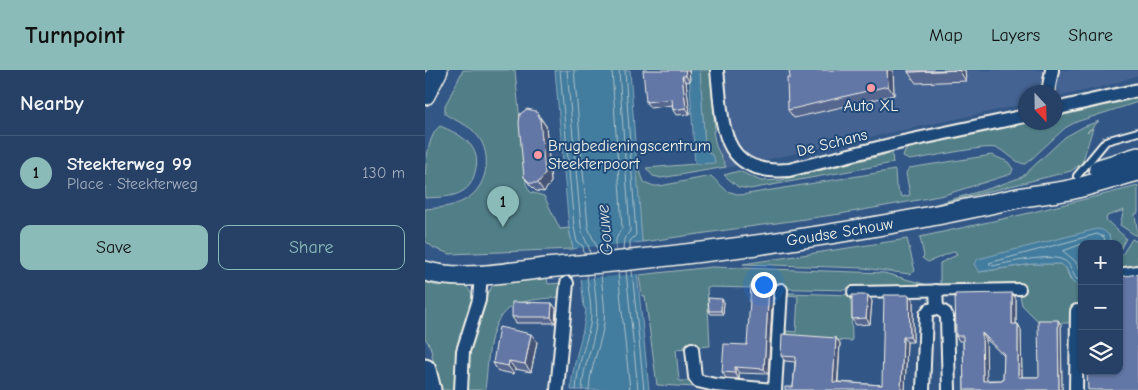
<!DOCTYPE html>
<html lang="en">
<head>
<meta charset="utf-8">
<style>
	:root { --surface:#264165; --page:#324c6e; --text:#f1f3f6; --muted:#a4afbf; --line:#425a79; --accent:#8bbbb9 }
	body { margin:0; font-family:"Comic Neue",sans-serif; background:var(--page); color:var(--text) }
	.controls { position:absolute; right:15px; bottom:15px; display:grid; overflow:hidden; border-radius:10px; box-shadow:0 1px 4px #0004 }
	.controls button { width:45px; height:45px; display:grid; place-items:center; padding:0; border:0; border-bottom:1px solid var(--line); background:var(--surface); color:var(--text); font:25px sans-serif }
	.compass { position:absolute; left:593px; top:15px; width:45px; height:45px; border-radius:50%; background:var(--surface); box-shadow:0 1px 4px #0004; rotate:158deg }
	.you { position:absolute; left:338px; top:214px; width:18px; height:18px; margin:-12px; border:4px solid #fff; border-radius:50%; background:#1a73e8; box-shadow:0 0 0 8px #1a73e833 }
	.badge { display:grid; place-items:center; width:32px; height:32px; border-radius:50%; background:var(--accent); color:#111; font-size:16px; font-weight:700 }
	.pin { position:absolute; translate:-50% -41px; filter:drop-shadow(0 1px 2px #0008) }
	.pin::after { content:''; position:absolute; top:26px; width:18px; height:15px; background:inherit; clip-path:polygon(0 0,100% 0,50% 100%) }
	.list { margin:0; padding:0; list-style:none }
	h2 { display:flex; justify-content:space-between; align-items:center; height:65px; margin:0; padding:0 20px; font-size:21px }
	h2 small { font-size:16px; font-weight:400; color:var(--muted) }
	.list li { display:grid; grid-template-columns:32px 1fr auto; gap:15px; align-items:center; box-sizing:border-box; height:75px; padding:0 20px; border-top:1px solid var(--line) }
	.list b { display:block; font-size:19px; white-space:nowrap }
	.list p { margin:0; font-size:16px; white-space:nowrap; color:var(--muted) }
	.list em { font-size:16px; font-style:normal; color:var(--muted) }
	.actions { display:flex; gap:10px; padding:15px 20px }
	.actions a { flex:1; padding:11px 0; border:1px solid var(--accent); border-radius:10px; text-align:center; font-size:18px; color:var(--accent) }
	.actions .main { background:var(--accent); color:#111 }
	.icon { flex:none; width:28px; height:28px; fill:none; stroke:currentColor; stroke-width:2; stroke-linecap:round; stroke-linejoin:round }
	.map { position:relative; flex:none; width:713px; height:320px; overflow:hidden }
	header { display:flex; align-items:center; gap:30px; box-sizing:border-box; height:70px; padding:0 25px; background:var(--accent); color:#111 }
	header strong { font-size:24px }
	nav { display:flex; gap:28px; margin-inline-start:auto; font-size:18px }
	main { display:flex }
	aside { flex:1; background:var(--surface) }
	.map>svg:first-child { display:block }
	.built { fill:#446492 }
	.green { fill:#517e87; stroke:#a2b8b8 }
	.water { fill:#437b9e; stroke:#8aaabc }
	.pier { fill:#325787 }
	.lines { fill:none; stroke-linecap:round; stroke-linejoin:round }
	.shore { stroke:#adc2ca; stroke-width:1 }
	.service-casing { stroke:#f4f1e8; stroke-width:10 }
	.pedestrian-casing { stroke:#f4f1e8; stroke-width:14 }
	.minor-casing { stroke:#f4f1e8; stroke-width:16 }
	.secondary-casing { stroke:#f4f1e8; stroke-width:22 }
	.primary-casing { stroke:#f4f1e8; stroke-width:25 }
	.service { stroke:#1f4a7a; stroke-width:6 }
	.pedestrian { stroke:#1f4a7a; stroke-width:10 }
	.minor { stroke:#1f4a7a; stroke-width:12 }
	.secondary { stroke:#1f4a7a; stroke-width:19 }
	.primary { stroke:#1f4a7a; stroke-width:21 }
	.wall { fill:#54668f; stroke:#f4f1e8; fill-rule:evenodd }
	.shaded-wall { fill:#455374; stroke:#f4f1e8 }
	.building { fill:#6277a6; stroke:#f4f1e8; fill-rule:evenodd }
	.poi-dot { fill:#ff9aa2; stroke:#1f4a7a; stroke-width:2 }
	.labels { text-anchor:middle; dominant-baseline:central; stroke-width:4; stroke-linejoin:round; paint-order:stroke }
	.poi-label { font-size:16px; fill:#f4f1e8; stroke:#1f4a7a }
	.street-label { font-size:16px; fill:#f4f1e8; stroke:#1f4a7a }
	.water-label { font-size:18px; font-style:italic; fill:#d9dfdd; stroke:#1f4a7a }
</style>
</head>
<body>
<header>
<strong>Turnpoint</strong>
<nav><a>Map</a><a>Layers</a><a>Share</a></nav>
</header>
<main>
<aside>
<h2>Nearby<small></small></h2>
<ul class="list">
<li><span class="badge">1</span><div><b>Steekterweg 99</b><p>Place · Steekterweg</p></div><em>130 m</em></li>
</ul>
<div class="actions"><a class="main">Save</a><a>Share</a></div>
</aside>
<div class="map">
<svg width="713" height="320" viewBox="0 0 713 320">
	<rect width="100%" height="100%" fill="#325787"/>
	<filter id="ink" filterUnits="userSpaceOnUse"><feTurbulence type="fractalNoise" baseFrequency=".02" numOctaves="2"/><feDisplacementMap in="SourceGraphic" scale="10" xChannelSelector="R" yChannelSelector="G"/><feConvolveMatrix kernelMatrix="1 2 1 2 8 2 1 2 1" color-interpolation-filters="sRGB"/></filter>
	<g filter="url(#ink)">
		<!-- built -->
		<polygon class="built" points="285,0 713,0 713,5 681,16 631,27 630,22 600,22 600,34 297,99"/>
		<!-- green -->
		<g class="green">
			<path d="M 38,0 L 90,0 L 101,114 L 105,122 L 119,126 L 135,159 L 144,158 L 148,179 L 25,184 L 9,178 L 0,171 L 0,139 C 13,138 26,137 38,131 C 62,120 69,85 52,65 C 45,55 30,51 20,44 L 20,36 Z"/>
			<polygon points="275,0 285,0 290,60 288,61 291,76 301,97 236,108 228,106 221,98 270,94 289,87 280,79"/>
			<path d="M 713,28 L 713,32 L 651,52 L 640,58 L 601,94 C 590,94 583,81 571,78 C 557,75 502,88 484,90 L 478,87 L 480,81 L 484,78 L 601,53 L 630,52 L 631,47 Z"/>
			<polygon points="674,51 662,62 668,58 657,93 646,101 497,138 566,118 597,107 640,67 658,57"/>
			<path d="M 15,56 C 35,64 58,76 50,102 C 48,110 45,117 38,121 C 27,128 13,127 0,128 C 0,106 0,67 15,56 Z"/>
			<polygon points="467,83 468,93 325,119 313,117 299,105 314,101 336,111 356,110"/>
			<polygon points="567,85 583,92 588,99 586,104 519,125 488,131 415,144 217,172 211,100 214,98 219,112 229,116 235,116 286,106 302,121 316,125 470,100 471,116 477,127 485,125 481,103 484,98"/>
			<polygon points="713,116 713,143 710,144 713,167 695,155 699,140 682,146 681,150 701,168 694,182 694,174 685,174 684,165 555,202 607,194 636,194 641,198 645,210 657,213 657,237 645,238 649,243 649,253 615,253 597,235 593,217 515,218 515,193 532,185 530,181 503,192 497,188 499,186 495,167 600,144"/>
			<polygon points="482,169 490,201 485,204 438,198 318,194"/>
			<polygon points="707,169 713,172 713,199 694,204 694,190"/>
			<polygon points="287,197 459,203 506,216 427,220 282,217 285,276 251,279 254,311 263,311 271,317 232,315 220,226 217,226 214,205"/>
			<path d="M 122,207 L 123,214 L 138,213 L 135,227 C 121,229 102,229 89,235 C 61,249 64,293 60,320 L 42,320 L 42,289 L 60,226 L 72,210 Z"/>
			<polygon points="0,212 12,216 39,213 49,227 31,320 15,320 5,276 0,268"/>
			<polygon points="363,223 426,225 427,271 360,267 361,261 371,262 373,226 363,225"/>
		</g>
		<!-- water -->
		<g class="water">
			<path d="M 130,0 L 205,0 L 217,172 L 209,173 L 224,320 L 146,320 C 147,292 159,267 161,239 L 159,238 L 153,178 L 148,179 L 144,158 Z"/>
			<polygon points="264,0 275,0 280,79 289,87 290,93 270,94"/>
			<polygon points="672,159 678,160 684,165 686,173 657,174 655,215 648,213 641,198 636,194 607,194 554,202 549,194 553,189"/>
		</g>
		<!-- pier -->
		<polygon class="pier" points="211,173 213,204 155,209 152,178"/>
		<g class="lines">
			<!-- shore -->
			<g class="shore">
				<polyline points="135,0 149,157 152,172 158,176 159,184"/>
				<path d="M 142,0 L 156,156 C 157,167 164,173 165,183"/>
				<path d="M 149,0 L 163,156 C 165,166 172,172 173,183"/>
				<polyline points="187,0 197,158 191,169 191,181"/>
				<polyline points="194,0 205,161 199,169 198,180"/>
				<polyline points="200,0 211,165 205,171 205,179"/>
				<polyline points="657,174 638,181 650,191 657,203"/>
				<polyline points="201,201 213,320"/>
				<polyline points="207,201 219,320"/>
				<polyline points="193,202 205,320"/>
				<path d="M 657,210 L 651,209 C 647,203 646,193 638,190 C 624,183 583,193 567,196 L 564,193 L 672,164 L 679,167 L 681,174"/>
				<path d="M 151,320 C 152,296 160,278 165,255 C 168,239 163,221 162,205"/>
				<path d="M 157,320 C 158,295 168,278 171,255 C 173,239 170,221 168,204"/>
				<path d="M 164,320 C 165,298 174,280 178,259 C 182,241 177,221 176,204"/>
			</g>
			<!-- service casing -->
			<g class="service-casing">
				<polyline id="service" points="652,106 681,71 713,62"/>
			</g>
			<!-- pedestrian casing -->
			<g class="pedestrian-casing">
				<polyline id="pedestrian" points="428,222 595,219"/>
			</g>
			<!-- minor casing -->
			<g class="minor-casing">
				<g id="minor">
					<path d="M 292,0 C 298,52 293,106 364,100 L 473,73 L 600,46"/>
					<polyline points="623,22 627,0"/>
					<polyline points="630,39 713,20"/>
					<polyline points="694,205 713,202"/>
					<polyline points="511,221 512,238"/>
					<polyline points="267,279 270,307 273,311 290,315 350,320"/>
					<polyline points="36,320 38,281 54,230 56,204"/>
					<polyline points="132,320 142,213"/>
					<polyline points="350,320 356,220"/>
					<polyline points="498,320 501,244 504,240 512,238 520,243 522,247 524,320"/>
					<polyline points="651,320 652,241"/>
				</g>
			</g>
			<!-- secondary casing -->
			<g class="secondary-casing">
				<g id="secondary">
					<polyline points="0,25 13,0"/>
					<polyline points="674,99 713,87"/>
					<path id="s1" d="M 0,201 C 38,213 92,200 132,197 C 285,184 437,163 588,129 C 606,125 625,124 644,120 C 667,115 690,107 713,101"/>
				</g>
			</g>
			<!-- primary casing -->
			<g class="primary-casing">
				<polyline id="primary" points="0,300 5,320"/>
			</g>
			<!-- service -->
			<use href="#service" class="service"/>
			<!-- pedestrian -->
			<use href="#pedestrian" class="pedestrian"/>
			<!-- minor -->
			<use href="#minor" class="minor"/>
			<!-- secondary -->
			<use href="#secondary" class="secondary"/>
			<!-- primary -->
			<use href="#primary" class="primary"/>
		</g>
		<!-- wall -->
		<g class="wall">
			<polygon points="264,0 265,11 261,12 265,44 251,45 248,40 247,35 225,38 221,32"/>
			<polygon points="468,0 469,25 369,48 363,40"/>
			<polygon points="540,0 541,11 491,13 483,2"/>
			<polygon points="111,41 121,56 126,112 119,122 111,121 105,115 99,107"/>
			<polygon points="344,216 348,221 343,304 314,303 314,309 301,308 297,302 322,275"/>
			<polygon points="484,225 488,230 488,272 482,272 480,320 368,317 370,292 360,291 356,286 411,268 415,273 413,312 457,315"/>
			<path d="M 591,229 L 591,254 L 593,254 L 596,260 L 597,307 L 614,307 L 636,255 L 637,320 L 539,320 L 538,271 L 534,271 L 531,266 ZM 561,269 L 579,286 L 578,310 L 561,310 Z"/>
			<polygon points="447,231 445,254 431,255 427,249"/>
			<polygon points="299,232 298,244 286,244 284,241"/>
			<polygon points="127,233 131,239 130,253 91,253 87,247"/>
			<polygon points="112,272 106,302 90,299 89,304 73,301 68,293"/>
		</g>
		<!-- shaded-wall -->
		<g class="shaded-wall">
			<polygon points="260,0 264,0 265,11 261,6"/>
			<polygon points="462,0 468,0 469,25 463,16"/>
			<polygon points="534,0 540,0 541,11"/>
			<polygon points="257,6 261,12 265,44 261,38"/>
			<polygon points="115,48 121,56 126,112 119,122 113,113"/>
			<polygon points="344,216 348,221 343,304 339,299"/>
			<polygon points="587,223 591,229 591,260 587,254"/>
			<polygon points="443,225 447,231 445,254 441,248"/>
			<polygon points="484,225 488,230 488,272 485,267"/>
			<polygon points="297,229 299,232 298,244 296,241"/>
			<polygon points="127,233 131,239 130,253 126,247"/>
			<polygon points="633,250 636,255 637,320 634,320"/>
			<polygon points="593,254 596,260 597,312 593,307"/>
			<polygon points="557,263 561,269 562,316 558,311"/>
			<polygon points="106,264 112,272 106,302 100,294"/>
			<polygon points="478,267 482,272 480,320 476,320"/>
			<polygon points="411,268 415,273 412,318 408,312"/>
			<polygon points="84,291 90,299 89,304 83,296"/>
			<polygon points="310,297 314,303 314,309 310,303"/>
		</g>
		<!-- building -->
		<g class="building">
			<polygon points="218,0 260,0 261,6 257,6 261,38 248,40 247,29 221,32"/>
			<polygon points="364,0 462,0 463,16 363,40 362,8 365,8"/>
			<polygon points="483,0 534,0 483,2"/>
			<polygon points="102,39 111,41 115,48 120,104 113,113 105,113 99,107 94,53 95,44"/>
			<polygon points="713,204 713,320 663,320 662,301 694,301 694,207"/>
			<polygon points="326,215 344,216 339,299 310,297 310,303 297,302 299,274 322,275"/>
			<path d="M 587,223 L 587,254 L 593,254 L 593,307 L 614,307 L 613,250 L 633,250 L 634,320 L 539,320 L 538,266 L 531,266 L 530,224 ZM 557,263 L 579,284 L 578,310 L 558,311 Z"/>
			<polygon points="427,225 443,225 441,248 427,249"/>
			<polygon points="459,225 484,225 485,267 478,267 476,320 360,320 360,317 368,317 371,287 356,286 357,264 411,268 408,312 457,315"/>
			<polygon points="283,228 297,229 296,241 284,241"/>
			<polygon points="87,232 127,233 126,247 87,247"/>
			<polygon points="74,257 106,264 100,294 84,291 83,296 68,293"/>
		</g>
	</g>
	<!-- markers -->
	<g class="poi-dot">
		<circle cx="446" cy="18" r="5"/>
		<circle cx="113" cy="85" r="5"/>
	</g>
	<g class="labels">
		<!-- poi labels -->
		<g class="poi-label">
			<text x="446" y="36">Auto XL</text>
			<text x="123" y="76" text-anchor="start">Brugbedieningscentrum<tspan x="123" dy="18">Steekterpoort</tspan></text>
		</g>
		<!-- street labels -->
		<g class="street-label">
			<text transform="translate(407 73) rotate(-14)">De Schans</text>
			<text stroke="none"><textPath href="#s1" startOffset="418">Goudse Schouw</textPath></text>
		</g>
		<!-- water labels -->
		<g class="water-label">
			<text transform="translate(180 160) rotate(-95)">Gouwe</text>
		</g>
	</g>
</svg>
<div class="controls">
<button>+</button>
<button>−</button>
<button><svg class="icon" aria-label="layers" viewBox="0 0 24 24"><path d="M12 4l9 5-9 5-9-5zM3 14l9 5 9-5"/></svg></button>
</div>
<svg class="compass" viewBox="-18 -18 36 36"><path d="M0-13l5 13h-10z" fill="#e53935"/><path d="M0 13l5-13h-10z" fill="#a4afbf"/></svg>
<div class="you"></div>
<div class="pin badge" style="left:78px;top:157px">1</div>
</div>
</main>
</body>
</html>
